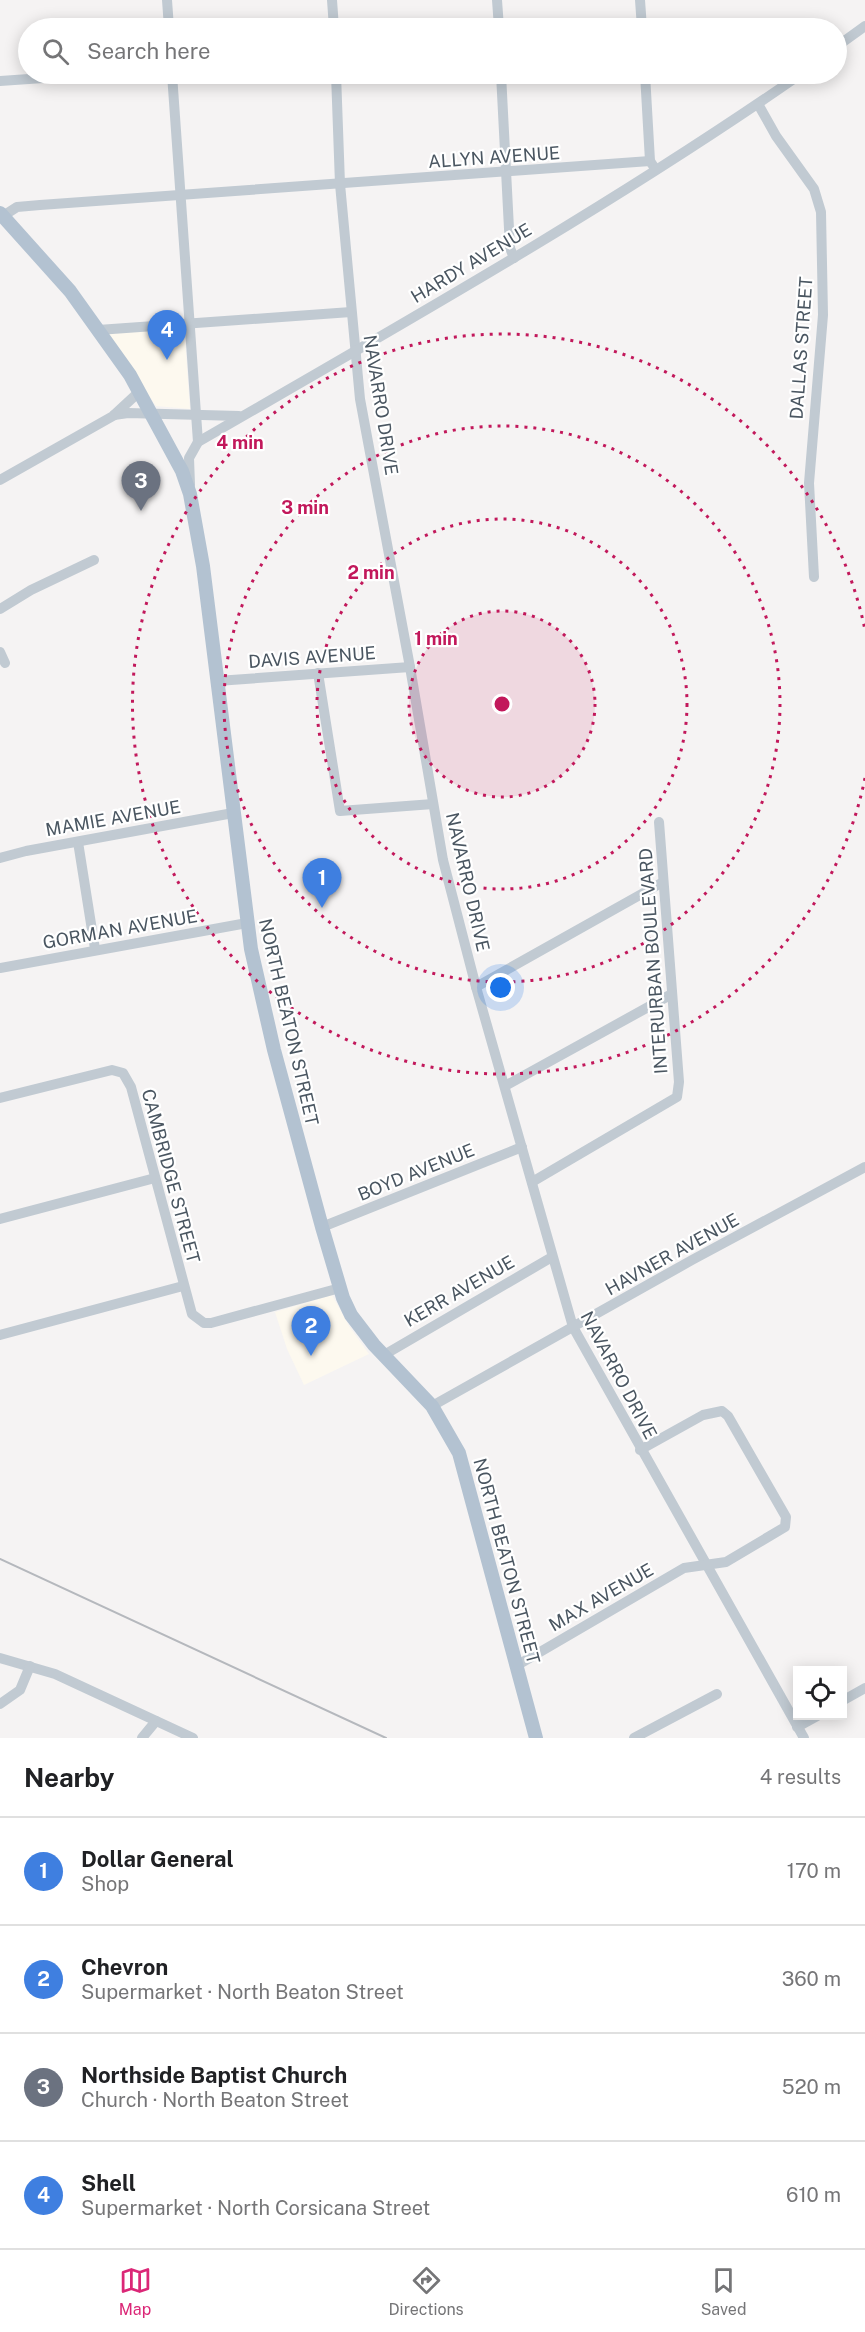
<!DOCTYPE html>
<html lang="en">
<head>
<meta charset="utf-8">
<style>
	:root { --surface:#fff; --page:#f2f2f2; --text:#202124; --muted:#757577; --line:#e0e0e0; --accent:#db2777 }
	body { margin:0; font-family:"Public Sans",sans-serif; background:var(--page); color:var(--text) }
	.controls { position:absolute; right:18px; bottom:18px; display:grid; overflow:hidden; border-radius:0px; box-shadow:0 3px 15px #0003 }
	.controls button { width:54px; height:54px; display:grid; place-items:center; padding:0; border:0; border-bottom:2px solid var(--line); background:var(--surface); color:var(--text); font:30px sans-serif }
	.you { position:absolute; left:501px; top:988px; width:21px; height:21px; margin:-15px; border:4px solid #fff; border-radius:50%; background:#1a73e8; box-shadow:0 0 0 9px #1a73e833 }
	.badge { display:grid; place-items:center; width:39px; height:39px; border-radius:50%; background:var(--accent); color:#fff; font-size:20px; font-weight:700 }
	.pin { position:absolute; translate:-50% -50px; filter:drop-shadow(0 2px 3px #0008) }
	.pin::after { content:''; position:absolute; top:32px; width:21px; height:18px; background:inherit; clip-path:polygon(0 0,100% 0,50% 100%) }
	.list { margin:0; padding:0; list-style:none }
	h2 { display:flex; justify-content:space-between; align-items:center; height:78px; margin:0; padding:0 24px; font-size:26px }
	h2 small { font-size:20px; font-weight:400; color:var(--muted) }
	.list li { display:grid; grid-template-columns:39px 1fr auto; gap:18px; align-items:center; box-sizing:border-box; height:108px; padding:0 24px; border-top:2px solid var(--line) }
	.list b { display:block; font-size:22px; white-space:nowrap }
	.list p { margin:0; font-size:20px; white-space:nowrap; color:var(--muted) }
	.list em { font-size:20px; font-style:normal; color:var(--muted) }
	.icon { flex:none; width:33px; height:33px; fill:none; stroke:currentColor; stroke-width:2; stroke-linecap:round; stroke-linejoin:round }
	.map { position:relative; flex:none; width:865px; height:1738px; overflow:hidden }
	.search { position:absolute; background:var(--surface); box-shadow:0 3px 15px #0003; left:18px; right:18px; top:18px; height:66px; display:flex; align-items:center; gap:15px; box-sizing:border-box; padding:0 21px; border-radius:33px; color:var(--muted); font-size:22px }
	.sheet { height:510px; background:var(--surface) }
	nav { display:flex; justify-content:space-around; align-items:center; box-sizing:border-box; height:84px; border-top:2px solid var(--line); background:var(--surface); font-size:16px; color:var(--muted) }
	nav a { display:grid; justify-items:center; gap:3px }
	nav .on { color:var(--accent) }
	.map>svg:first-child { display:block }
	.commercial { fill:#fdf9ef }
	.lines { fill:none; stroke-linecap:round; stroke-linejoin:round }
	.minor { stroke:#c1cad2; stroke-width:10 }
	.major { stroke:#b3c2d1; stroke-width:14 }
	.rail { stroke:#b5b8bd; stroke-width:2 }
	.ring { fill:none; stroke:#c2185b; stroke-width:3; stroke-dasharray:3 6 }
	.labels { text-anchor:middle; dominant-baseline:central; stroke-width:4.5; stroke-linejoin:round; paint-order:stroke }
	.street-label { font-size:18px; fill:#4a5661; stroke:#fff }
	.centre { fill:#c2185b; stroke:#fff; stroke-width:3 }
	.ring-label { font-size:18px; text-anchor:middle; font-weight:bold; fill:#c2185b; stroke:#fff; stroke-width:4.5; stroke-linejoin:round; paint-order:stroke }
</style>
</head>
<body>
<div class="map">
<svg width="865" height="1738" viewBox="0 0 865 1738">
	<rect width="100%" height="100%" fill="#f5f3f3"/>
	<!-- commercial -->
	<g class="commercial">
		<polygon points="184,326 190,409 156,406 106,333"/>
		<polygon points="332,1295 349,1326 369,1354 304,1385 287,1349 275,1312"/>
	</g>
	<g class="lines">
		<!-- minor -->
		<g class="minor">
			<polyline points="167,0 169,28"/>
			<polyline points="332,0 334,28"/>
			<polyline points="497,0 499,28"/>
			<polyline points="640,0 642,28"/>
			<polyline points="836,47 865,26"/>
			<polyline points="172,74 198,442"/>
			<polyline points="336,74 340,184 360,399 410,667 443,860 476,987 573,1327 804,1738"/>
			<polyline points="501,74 510,248 514,258"/>
			<polyline points="645,74 650,161 654,167"/>
			<polyline points="0,81 101,74"/>
			<polyline points="758,104 776,136 814,189 821,212 823,315 809,483 814,577"/>
			<polyline points="3,216 17,207 40,205 650,161"/>
			<polyline points="98,330 351,312"/>
			<polyline points="114,415 128,413 239,416"/>
			<polyline points="0,480 113,416 140,391"/>
			<path d="M 190,485 L 189,458 L 198,442 C 402,324 608,208 801,74"/>
			<polyline points="0,609 31,590 94,560"/>
			<polyline points="0,652 5,663"/>
			<polyline points="318,673 340,811 433,804"/>
			<polyline points="217,681 410,667"/>
			<polyline points="78,842 95,949"/>
			<polyline points="0,858 26,851 233,813"/>
			<polyline points="0,968 247,923"/>
			<polyline points="476,987 663,882"/>
			<polyline points="505,1086 670,995"/>
			<polyline points="0,1098 112,1070 123,1073 131,1087 192,1314 204,1323 211,1323 340,1288"/>
			<polyline points="532,1182 677,1097 679,1082 659,822"/>
			<polyline points="0,1219 155,1178"/>
			<polyline points="322,1227 522,1147"/>
			<polyline points="0,1335 183,1286"/>
			<polyline points="384,1355 552,1257"/>
			<polyline points="432,1406 692,1260 865,1167"/>
			<polyline points="0,1658 55,1674 193,1738"/>
			<polyline points="516,1666 684,1568 726,1562 785,1527 786,1517 728,1416 722,1411 703,1415 640,1450"/>
			<polyline points="842,1701 865,1688"/>
			<polyline points="0,1704 20,1690 30,1666"/>
			<polyline points="797,1727 817,1716"/>
			<polyline points="142,1738 156,1721"/>
			<polyline points="634,1738 717,1694"/>
		</g>
		<!-- major -->
		<polyline class="major" points="0,213 70,291 130,375 182,471 190,494 203,566 251,949 274,1050 322,1227 343,1298 351,1315 374,1345 432,1406 459,1453 536,1738"/>
		<!-- rail -->
		<polyline class="rail" points="0,1559 386,1738"/>
	</g>
	<!-- distance rings -->
	<circle cx="502" cy="704" r="93" fill="#c2185b" fill-opacity=".12"/>
	<g class="ring">
		<circle cx="502" cy="704" r="93"/>
		<circle cx="502" cy="704" r="185"/>
		<circle cx="502" cy="704" r="278"/>
		<path d="M865 778A370 370 0 1 1 865 630"/>
	</g>
	<g class="labels">
		<!-- street labels -->
		<g class="street-label">
			<text transform="translate(494 157) rotate(-4)">ALLYN AVENUE</text>
			<text transform="translate(471 263) rotate(-31)">HARDY AVENUE</text>
			<text transform="translate(801 348) rotate(-86)">DALLAS STREET</text>
			<text transform="translate(381 405) rotate(81)">NAVARRO DRIVE</text>
			<text transform="translate(312 657) rotate(-4)">DAVIS AVENUE</text>
			<text transform="translate(113 818) rotate(-10)">MAMIE AVENUE</text>
			<text transform="translate(468 882) rotate(77)">NAVARRO DRIVE</text>
			<text transform="translate(120 929) rotate(-10)">GORMAN AVENUE</text>
			<text transform="translate(653 961) rotate(-94)">INTERURBAN BOULEVARD</text>
			<text transform="translate(289 1022) rotate(77)">NORTH BEATON STREET</text>
			<text transform="translate(416 1172) rotate(-22)">BOYD AVENUE</text>
			<text transform="translate(171 1176) rotate(75)">CAMBRIDGE STREET</text>
			<text transform="translate(672 1254) rotate(-29)">HAVNER AVENUE</text>
			<text transform="translate(459 1291) rotate(-30)">KERR AVENUE</text>
			<text transform="translate(619 1375) rotate(62)">NAVARRO DRIVE</text>
			<text transform="translate(507 1561) rotate(75)">NORTH BEATON STREET</text>
			<text transform="translate(601 1597) rotate(-30)">MAX AVENUE</text>
		</g>
	</g>
	<circle cx="502" cy="704" r="9" class="centre"/>
	<g class="ring-label">
		<text x="240" y="449">4 min</text>
		<text x="305" y="514">3 min</text>
		<text x="371" y="579">2 min</text>
		<text x="436" y="645">1 min</text>
	</g>
</svg>
<div class="controls">
<button><svg class="icon" aria-label="locate" viewBox="0 0 24 24"><circle cx="12" cy="12" r="6"/><path d="M12 2v4M12 18v4M2 12h4M18 12h4"/></svg></button>
</div>
<div class="you"></div>
<div class="pin badge" style="left:322px;top:908px;background:#3f7fe0">1</div>
<div class="pin badge" style="left:311px;top:1356px;background:#3f7fe0">2</div>
<div class="pin badge" style="left:141px;top:511px;background:#6b7280">3</div>
<div class="pin badge" style="left:167px;top:360px;background:#3f7fe0">4</div>
<div class="search"><svg class="icon" aria-label="search" viewBox="0 0 24 24"><circle cx="10" cy="10" r="6"/><path d="M15 15l6 6"/></svg>Search here</div>
</div>
<section class="sheet">
<h2>Nearby<small>4 results</small></h2>
<ul class="list">
<li><span class="badge" style="background:#3f7fe0">1</span><div><b>Dollar General</b><p>Shop</p></div><em>170 m</em></li>
<li><span class="badge" style="background:#3f7fe0">2</span><div><b>Chevron</b><p>Supermarket · North Beaton Street</p></div><em>360 m</em></li>
<li><span class="badge" style="background:#6b7280">3</span><div><b>Northside Baptist Church</b><p>Church · North Beaton Street</p></div><em>520 m</em></li>
<li><span class="badge" style="background:#3f7fe0">4</span><div><b>Shell</b><p>Supermarket · North Corsicana Street</p></div><em>610 m</em></li>
</ul>
</section>
<nav>
<a class="on"><svg class="icon" aria-label="map" viewBox="0 0 24 24"><path d="M3 6l6-2 6 2 6-2v14l-6 2-6-2-6 2zM9 4v14M15 6v14"/></svg>Map</a>
<a><svg class="icon" aria-label="directions" viewBox="0 0 24 24"><path d="M12 3l9 9-9 9-9-9zM9 14v-3h6M13 9l2 2-2 2"/></svg>Directions</a>
<a><svg class="icon" aria-label="saved" viewBox="0 0 24 24"><path d="M7 4h10v16l-5-4-5 4z"/></svg>Saved</a>
</nav>
</body>
</html>
